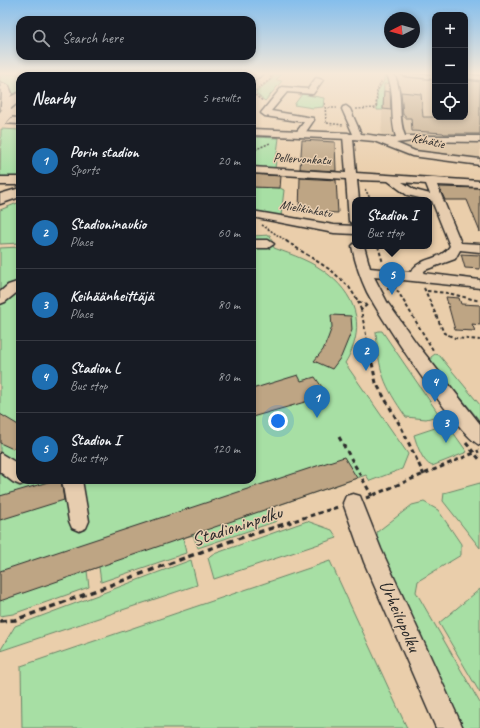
<!DOCTYPE html>
<html lang="en">
<head>
<meta charset="utf-8">
<style>
	:root { --surface:#171b24; --page:#242831; --text:#f1f3f6; --muted:#9ea1a6; --line:#363941; --accent:#1f6fb2 }
	body { margin:0; font-family:Caveat,sans-serif; background:var(--page); color:var(--text) }
	.controls { position:absolute; right:12px; top:12px; display:grid; overflow:hidden; border-radius:8px; box-shadow:0 2px 6px #0003 }
	.controls button { width:36px; height:36px; display:grid; place-items:center; padding:0; border:0; border-bottom:1px solid var(--line); background:var(--surface); color:var(--text); font:20px sans-serif }
	.compass { position:absolute; left:384px; top:12px; width:36px; height:36px; border-radius:50%; background:var(--surface); box-shadow:0 2px 6px #0003; rotate:264deg }
	.you { position:absolute; left:278px; top:421px; width:14px; height:14px; margin:-10px; border:3px solid #fff; border-radius:50%; background:#1a73e8; box-shadow:0 0 0 6px #1a73e833 }
	.badge { display:grid; place-items:center; width:26px; height:26px; border-radius:50%; background:var(--accent); color:#fff; font-size:13px; font-weight:700 }
	.pin { position:absolute; translate:-50% -33px; filter:drop-shadow(0 1px 2px #0008) }
	.pin::after { content:''; position:absolute; top:21px; width:14px; height:12px; background:inherit; clip-path:polygon(0 0,100% 0,50% 100%) }
	.popup { position:absolute; left:352px; top:197px; width:80px; height:52px; box-sizing:border-box; display:grid; place-content:center; border-radius:8px; background:var(--surface); filter:drop-shadow(0 1px 3px #0005); font-size:13px; white-space:nowrap; color:var(--muted) }
	.popup b { font-size:15px; color:var(--text) }
	.popup::after { content:''; position:absolute; left:50%; top:100%; margin-left:-8px; border:8px solid transparent; border-top-color:var(--surface) }
	.list { margin:0; padding:0; list-style:none }
	h2 { display:flex; justify-content:space-between; align-items:center; height:52px; margin:0; padding:0 16px; font-size:17px }
	h2 small { font-size:13px; font-weight:400; color:var(--muted) }
	.list li { display:grid; grid-template-columns:26px 1fr auto; gap:12px; align-items:center; box-sizing:border-box; height:72px; padding:0 16px; border-top:1px solid var(--line) }
	.list b { display:block; font-size:15px; white-space:nowrap }
	.list p { margin:0; font-size:13px; white-space:nowrap; color:var(--muted) }
	.list em { font-size:13px; font-style:normal; color:var(--muted) }
	.icon { flex:none; width:22px; height:22px; fill:none; stroke:currentColor; stroke-width:2; stroke-linecap:round; stroke-linejoin:round }
	.map { position:relative; flex:none; width:480px; height:728px; overflow:hidden }
	.search { position:absolute; background:var(--surface); box-shadow:0 2px 6px #0003; left:16px; top:16px; width:240px; height:44px; display:flex; align-items:center; gap:10px; box-sizing:border-box; padding:0 14px; border-radius:12px; color:var(--muted); font-size:15px }
	.panel { position:absolute; background:var(--surface); box-shadow:0 2px 6px #0003; left:16px; top:72px; width:240px; height:412px; border-radius:12px }
	.map>svg:first-child { display:block }
	.built { fill:#d9bf9d }
	.green { fill:#a7dfa4; stroke:#698568 }
	.building { fill:#bea584; stroke:#2b2b2b }
	.lines { fill:none; stroke-linecap:round; stroke-linejoin:round }
	.minor-casing { stroke:#2b2b2b; stroke-width:3 }
	.major-casing { stroke:#2b2b2b; stroke-width:3 }
	.highway-casing { stroke:#2b2b2b; stroke-width:3 }
	.path-far3 { stroke:#2b2b2b; stroke-width:1.5; stroke-dasharray:2 1.5; stroke-linecap:butt }
	.path-far2 { stroke:#2b2b2b; stroke-width:2; stroke-dasharray:3.5 2.5; stroke-linecap:butt }
	.path-far1 { stroke:#2b2b2b; stroke-width:3; stroke-dasharray:4.5 3.5; stroke-linecap:butt }
	.path { stroke:#2b2b2b; stroke-width:3.5; stroke-dasharray:6 4.5; stroke-linecap:butt }
	.minor { fill:#e7cdaf; fill-rule:evenodd }
	.major { fill:#e7cdaf; fill-rule:evenodd }
	.highway { fill:#e7cdaf; fill-rule:evenodd }
	.highway-bridge-casing { stroke:#2b2b2b; stroke-width:13; stroke-linecap:butt }
	.highway-bridge { stroke:#e7cdaf; stroke-width:12 }
	.labels { text-anchor:middle; dominant-baseline:central; stroke-width:3; stroke-linejoin:round; paint-order:stroke }
	.far-street-label { font-size:13px; fill:#2b2b2b; stroke:#e7cdaf }
	.near-street-label { font-size:19px; fill:#2b2b2b; stroke:#e7cdaf }
</style>
</head>
<body>
<div class="map">
<svg width="480" height="728" viewBox="0 0 480 728">
	<rect width="100%" height="100%" fill="#eaceab"/>
	<filter id="ink" filterUnits="userSpaceOnUse"><feTurbulence type="fractalNoise" baseFrequency=".025" numOctaves="2"/><feDisplacementMap in="SourceGraphic" scale="8" xChannelSelector="R" yChannelSelector="G"/><feConvolveMatrix kernelMatrix="1 2 1 2 8 2 1 2 1" color-interpolation-filters="sRGB"/></filter>
	<g filter="url(#ink)">
		<!-- built -->
		<polygon class="built" points="384,74 435,74 435,117 465,117 465,74 480,74 480,165 404,156 381,142"/>
		<!-- green -->
		<g class="green">
			<polygon points="0,74 48,74 44,76 20,76 20,91 5,103 11,92 10,88 0,83"/>
			<polygon points="70,74 168,74 183,76 132,76 127,74 121,76 71,76"/>
			<polygon points="272,74 282,74 276,80 282,81 265,101 255,93 273,78"/>
			<polygon points="384,74 388,74 390,83 384,84 383,110 377,110 377,92 384,81"/>
			<polygon points="302,94 324,98 323,107 313,108 294,105"/>
			<polygon points="1,129 20,130 20,179 0,179"/>
			<polygon points="252,137 279,138 275,168 252,167"/>
			<polygon points="252,187 280,188 284,190 281,216 252,210"/>
			<polygon points="20,202 20,243 0,244 0,210"/>
			<path d="M 270,235 L 274,248 C 293,255 314,262 329,275 C 359,299 365,331 345,363 L 408,454 L 402,469 L 370,481 L 366,475 L 273,507 L 277,521 L 198,548 L 193,535 L 183,538 L 186,553 L 101,582 L 99,567 L 87,571 L 89,587 L 13,614 L 0,616 L 0,248 L 20,247 L 20,480 L 252,480 L 252,236 Z"/>
			<path d="M 379,331 L 382,331 L 438,413 L 438,416 L 426,419 L 406,417 C 383,384 379,372 376,332 Z"/>
			<polygon points="435,354 439,355 480,405 480,421 431,361 431,357"/>
			<path d="M 444,425 L 450,428 L 467,452 L 432,466 C 422,462 417,445 414,435 Z"/>
			<polygon points="480,483 480,548 443,501 444,493"/>
			<polygon points="424,502 438,510 461,544 461,555 418,581 416,592 480,703 480,728 458,728 378,551 377,532 412,505"/>
			<polygon points="307,521 332,530 337,538 214,579 208,558 211,555"/>
			<polygon points="191,560 197,585 0,651 15,626"/>
			<polygon points="330,561 407,728 22,728 21,666"/>
			<polygon points="480,589 480,693 439,623"/>
		</g>
		<!-- building -->
		<g class="building">
			<polygon points="465,80 480,82 480,134 444,134 443,133 412,131 411,118 405,118 405,115 403,115 401,92 421,94 423,117 465,117"/>
			<polygon points="384,91 390,92 391,110 383,109"/>
			<polygon points="302,140 335,142 336,171 300,169"/>
			<polygon points="252,174 281,176 280,188 252,187"/>
			<polygon points="300,178 336,180 338,213 299,211"/>
			<polygon points="439,187 480,188 480,232 467,200 445,200"/>
			<polygon points="461,254 480,255 480,269 465,268"/>
			<polygon points="446,297 459,298 461,304 480,305 480,325 472,324 475,331 455,330"/>
			<polygon points="331,315 351,316 352,330 341,357 332,369 314,361 323,350 328,338 332,327"/>
			<polygon points="298,375 301,381 315,377 324,390 309,394 312,400 252,417 252,389"/>
			<polygon points="0,414 20,426 20,441 13,449 0,443"/>
			<polygon points="344,457 357,478 0,601 0,571"/>
			<polygon points="55,480 61,480 64,500 0,520 0,496"/>
		</g>
		<g class="lines">
			<!-- minor casing -->
			<g class="minor-casing">
				<g id="minor">
					<polygon points="214,74 235,74 241,76 217,76"/>
					<polygon points="255,74 263,74 252,82 252,76"/>
					<path d="M 387,74 L 394,74 C 404,94 397,116 405,136 L 480,136 L 480,142 L 413,141 L 396,143 L 415,151 L 480,159 L 480,165 L 412,156 L 374,141 L 353,139 L 356,173 L 480,181 L 480,187 L 437,185 L 461,243 L 480,244 L 480,252 L 460,250 L 455,259 L 425,270 L 423,273 L 480,280 L 480,288 L 374,277 L 387,302 L 417,344 L 480,424 L 480,445 C 459,437 380,317 367,292 C 360,277 355,262 352,246 L 355,243 L 355,246 L 364,246 L 370,268 L 411,272 C 419,257 441,261 450,246 L 432,201 L 407,195 L 388,181 L 357,180 L 359,200 L 355,200 L 355,225 L 349,221 L 346,179 L 252,173 L 252,167 L 346,173 L 343,136 L 345,134 L 353,134 L 342,109 L 343,107 L 346,106 L 350,109 L 361,134 C 373,135 384,138 396,137 C 389,115 396,96 387,74 ZM 402,182 L 426,184 L 430,194 L 415,190 Z"/>
					<polygon points="401,74 435,75 435,79 405,76"/>
					<polygon points="465,74 480,76 480,80 465,78"/>
					<polygon points="316,78 323,80 313,94 287,92 271,111 313,118 314,120 303,136 300,137 295,134 304,122 265,116 261,113 282,87 308,89"/>
					<polygon points="252,211 334,225 355,226 355,234 334,233 252,217"/>
					<polygon points="252,240 268,240 274,244 268,248 252,248"/>
					<polygon points="20,281 20,290 5,302 0,304 0,292 8,285"/>
					<polygon points="0,453 20,465 20,480 28,480 27,482 20,485 13,482 0,472"/>
					<polygon points="62,480 82,480 89,521 86,528 79,531 72,528 69,521"/>
					<polygon points="353,494 360,496 381,549 463,728 436,728 364,562 343,503 346,496"/>
				</g>
			</g>
			<!-- major casing -->
			<g class="major-casing">
				<g id="major">
					<polygon points="0,117 20,118 20,124 0,123"/>
					<polygon points="252,129 348,133 354,136 348,139 252,135"/>
				</g>
			</g>
			<!-- highway casing -->
			<g class="highway-casing">
				<g id="highway">
					<polygon points="55,74 67,74 66,76 53,76"/>
					<polygon points="0,82 9,86 12,94 10,97 20,92 20,101 4,114 0,116 2,94"/>
					<rect x="0" y="177" width="20" height="8"/>
					<polygon points="20,188 20,197 0,204 0,194"/>
				</g>
			</g>
			<!-- path-far3 -->
			<g class="path-far3">
				<polyline points="143,74 148,76"/>
				<polyline points="185,76 188,74"/>
				<polyline points="252,93 271,79 270,74"/>
				<polyline points="252,93 263,101"/>
				<polyline points="325,103 326,123 344,125"/>
				<polyline points="325,108 337,108"/>
				<polyline points="356,109 376,108 377,91 382,80"/>
				<polyline points="252,151 270,143"/>
				<polyline points="365,189 371,200"/>
				<polyline points="262,225 288,242"/>
			</g>
			<!-- path-far2 -->
			<g class="path-far2">
				<polyline points="286,241 332,271 349,287 358,301 366,305"/>
				<polyline points="378,246 383,263"/>
				<polyline points="394,285 433,350"/>
				<polyline points="424,288 444,333 455,338 480,340"/>
				<polyline points="387,289 396,288"/>
				<polyline points="427,291 448,293 480,301"/>
				<polyline points="358,301 361,310"/>
				<polyline points="367,305 361,310 372,364"/>
			</g>
			<!-- path-far1 -->
			<g class="path-far1">
				<polyline points="372,363 376,383 401,427 424,475"/>
				<polyline points="339,437 372,496"/>
				<polyline points="466,443 480,460"/>
				<polyline points="366,498 479,451"/>
				<polyline points="287,523 338,507"/>
			</g>
			<!-- path -->
			<polyline class="path" points="0,621 15,620 231,541 291,522"/>
			<!-- minor -->
			<use href="#minor" class="minor"/>
			<!-- major -->
			<use href="#major" class="major"/>
			<!-- highway -->
			<use href="#highway" class="highway"/>
			<!-- highway-bridge casing -->
			<g class="highway-bridge-casing">
				<polyline id="highway-bridge" points="0,121 7,113"/>
			</g>
			<!-- highway-bridge -->
			<use href="#highway-bridge" class="highway-bridge"/>
		</g>
	</g>
	<!-- sky -->
	<linearGradient id="sky" x2="0" y2="1"><stop stop-color="#85beec"/><stop offset="0.42" stop-color="#f6e9d9"/><stop offset="1" stop-color="#f6e9d9" stop-opacity="0"/></linearGradient>
	<rect width="480" height="175" fill="url(#sky)"/>
	<g class="labels">
		<!-- far-street labels -->
		<g class="far-street-label">
			<text transform="translate(428 141) rotate(12)">Kehätie</text>
			<text transform="translate(302 159) rotate(3)">Pellervonkatu</text>
			<text transform="translate(306 209) rotate(10)">Mielikinkatu</text>
		</g>
		<!-- near-street labels -->
		<g class="near-street-label">
			<text transform="translate(237 526) rotate(-18)">Stadioninpolku</text>
			<text transform="translate(400 616) rotate(66)">Urheilupolku</text>
		</g>
	</g>
</svg>
<div class="controls">
<button>+</button>
<button>−</button>
<button><svg class="icon" aria-label="locate" viewBox="0 0 24 24"><circle cx="12" cy="12" r="6"/><path d="M12 2v4M12 18v4M2 12h4M18 12h4"/></svg></button>
</div>
<svg class="compass" viewBox="-18 -18 36 36"><path d="M0-13l5 13h-10z" fill="#e53935"/><path d="M0 13l5-13h-10z" fill="#9ea1a6"/></svg>
<div class="you"></div>
<div class="pin badge" style="left:317px;top:418px">1</div>
<div class="pin badge" style="left:366px;top:371px">2</div>
<div class="pin badge" style="left:446px;top:443px">3</div>
<div class="pin badge" style="left:435px;top:402px">4</div>
<div class="pin badge" style="left:392px;top:295px">5</div>
<div class="popup"><b>Stadion I</b>Bus stop</div>
<div class="search"><svg class="icon" aria-label="search" viewBox="0 0 24 24"><circle cx="10" cy="10" r="6"/><path d="M15 15l6 6"/></svg>Search here</div>
<section class="panel">
<h2>Nearby<small>5 results</small></h2>
<ul class="list">
<li><span class="badge">1</span><div><b>Porin stadion</b><p>Sports</p></div><em>20 m</em></li>
<li><span class="badge">2</span><div><b>Stadioninaukio</b><p>Place</p></div><em>60 m</em></li>
<li><span class="badge">3</span><div><b>Keihäänheittäjä</b><p>Place</p></div><em>80 m</em></li>
<li><span class="badge">4</span><div><b>Stadion L</b><p>Bus stop</p></div><em>80 m</em></li>
<li><span class="badge">5</span><div><b>Stadion I</b><p>Bus stop</p></div><em>120 m</em></li>
</ul>
</section>
</div>
</body>
</html>
